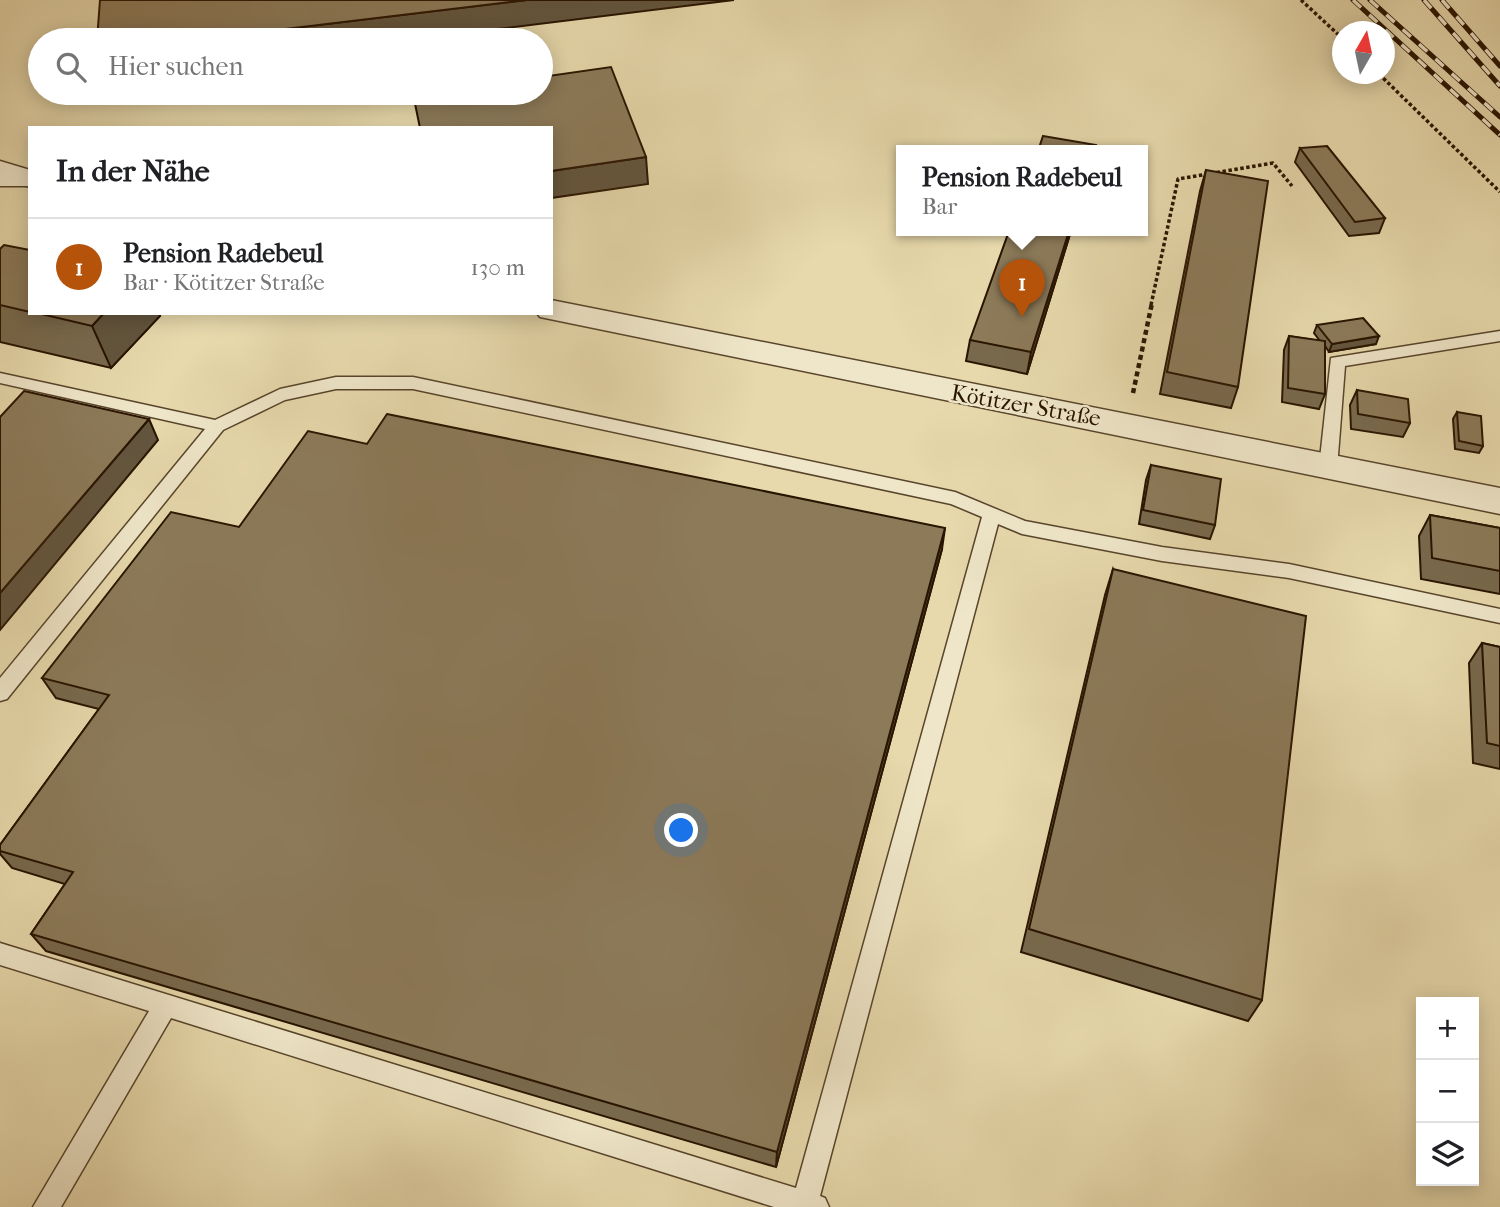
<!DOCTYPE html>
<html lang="de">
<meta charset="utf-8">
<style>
body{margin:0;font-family:"IM FELL French Canon",serif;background:#f6f6f6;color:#202124}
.controls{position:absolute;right:21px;bottom:21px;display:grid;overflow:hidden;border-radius:0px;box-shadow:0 4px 18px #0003}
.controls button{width:63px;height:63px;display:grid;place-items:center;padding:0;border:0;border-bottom:2px solid #e0e0e0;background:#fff;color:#202124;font:35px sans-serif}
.compass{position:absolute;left:1332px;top:21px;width:63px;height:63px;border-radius:50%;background:#fff;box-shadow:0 4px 18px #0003;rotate:9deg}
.you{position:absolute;left:682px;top:831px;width:24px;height:24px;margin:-18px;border:5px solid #fff;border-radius:50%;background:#1a73e8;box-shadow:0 0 0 10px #1a73e833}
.badge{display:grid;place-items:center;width:46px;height:46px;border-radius:50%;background:#b45309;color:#fff;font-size:23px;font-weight:700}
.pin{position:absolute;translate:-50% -58px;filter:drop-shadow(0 2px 4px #0008)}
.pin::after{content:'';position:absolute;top:37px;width:24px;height:21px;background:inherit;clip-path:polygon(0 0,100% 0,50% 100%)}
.popup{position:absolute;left:896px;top:145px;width:252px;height:91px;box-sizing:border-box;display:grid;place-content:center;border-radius:0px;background:#fff;filter:drop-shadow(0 2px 5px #0005);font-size:23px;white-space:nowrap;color:#757577}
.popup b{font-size:26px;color:#202124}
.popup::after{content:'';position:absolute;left:50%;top:100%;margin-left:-14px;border:14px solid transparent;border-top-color:#fff}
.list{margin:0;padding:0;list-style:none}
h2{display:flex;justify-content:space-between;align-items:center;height:91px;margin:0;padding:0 28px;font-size:30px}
h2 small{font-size:23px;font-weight:400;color:#757577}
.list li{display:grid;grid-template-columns:46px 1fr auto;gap:21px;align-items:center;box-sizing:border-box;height:98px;padding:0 28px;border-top:2px solid #e0e0e0}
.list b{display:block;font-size:26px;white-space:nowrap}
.list p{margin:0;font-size:23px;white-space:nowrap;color:#757577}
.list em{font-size:23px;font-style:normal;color:#757577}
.icon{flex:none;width:38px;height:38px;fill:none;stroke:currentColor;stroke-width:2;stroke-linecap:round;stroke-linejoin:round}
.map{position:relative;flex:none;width:1500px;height:1207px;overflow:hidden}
.search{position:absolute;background:#fff;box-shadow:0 4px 18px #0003;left:28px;top:28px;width:525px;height:77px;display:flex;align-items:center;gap:18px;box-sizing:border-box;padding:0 24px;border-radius:38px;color:#757577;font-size:26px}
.panel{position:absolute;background:#fff;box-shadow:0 4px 18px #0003;left:28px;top:126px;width:525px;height:189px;border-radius:0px}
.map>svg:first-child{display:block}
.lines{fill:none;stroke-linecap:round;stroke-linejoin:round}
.service-casing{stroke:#58452b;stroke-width:3}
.tertiary-casing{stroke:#58452b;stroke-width:3}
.path-far1{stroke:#291400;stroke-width:3.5;stroke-dasharray:3.5 2.5;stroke-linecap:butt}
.path{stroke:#291400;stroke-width:4.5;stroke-dasharray:5 3.5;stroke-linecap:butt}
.service{fill:#efe6c9;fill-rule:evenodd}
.tertiary{fill:#efe6c9;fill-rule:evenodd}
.rail-casing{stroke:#291400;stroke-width:5}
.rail{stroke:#efe6c9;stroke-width:3.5;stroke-dasharray:11;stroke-linecap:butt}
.wall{fill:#78694d;stroke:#291400;stroke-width:2}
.shaded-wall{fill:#62553e;stroke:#291400;stroke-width:2}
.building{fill:#8c7a59;stroke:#291400;stroke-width:2}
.labels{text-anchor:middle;stroke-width:5;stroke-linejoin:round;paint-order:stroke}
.street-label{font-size:23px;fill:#291400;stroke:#efe6c9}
</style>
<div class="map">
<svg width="1500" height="1207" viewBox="0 0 1500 1207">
<rect width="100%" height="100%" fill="#e7d9ac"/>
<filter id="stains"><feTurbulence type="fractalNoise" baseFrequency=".00286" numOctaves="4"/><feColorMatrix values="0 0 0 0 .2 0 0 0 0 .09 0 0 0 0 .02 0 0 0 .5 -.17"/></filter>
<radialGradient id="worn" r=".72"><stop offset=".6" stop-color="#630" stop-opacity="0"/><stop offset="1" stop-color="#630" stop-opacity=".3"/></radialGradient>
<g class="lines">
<defs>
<g id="service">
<rect x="0" y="178" width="30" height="8"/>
<path d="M1500,331V341L1345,366L1337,468L1334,472H1322L1319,468L1331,358Z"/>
<path d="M0,373L215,420L280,389L336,377H413L955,492L1025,521L1162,547L1289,564L1500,609V623L1289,578L1162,561L1022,534L998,524L820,1196L825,1198L829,1207H774L171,1018L61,1207H33L149,1011L0,965V943L796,1188L982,517L951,504L413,389H336L285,400L223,430L7,699L0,701V678L205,429L0,383Z"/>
</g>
<g id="tertiary">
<path d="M0,161L30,170V187L0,178Z"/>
<path d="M551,300L1500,488V514L540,317L537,313H551Z"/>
</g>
</defs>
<use href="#service" class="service-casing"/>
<use href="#tertiary" class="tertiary-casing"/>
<g class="path-far1">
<path d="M1301,0L1342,38"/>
<path d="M1379,74L1500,192"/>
<path d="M1151,305L1178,179L1273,163L1292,186"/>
</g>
<path class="path" d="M1133,393L1152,303"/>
<use href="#service" class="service"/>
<use href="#tertiary" class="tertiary"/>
<defs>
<g id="rail">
<path d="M1353,0L1500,135"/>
<path d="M1370,0L1500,117"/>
<path d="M1424,0L1500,86"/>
<path d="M1442,0L1500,66"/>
</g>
</defs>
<use href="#rail" class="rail-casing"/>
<use href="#rail" class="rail"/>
</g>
<g class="wall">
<path d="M1300,148L1385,218L1379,233L1349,236L1295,162Z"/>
<path d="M1206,170L1238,387L1231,408L1160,394L1200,191Z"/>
<path d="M1071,231L1027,374L966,361L970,340Z"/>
<path d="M0,249L30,250V313H158L160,316L111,368L0,342Z"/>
<path d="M1317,325L1376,344L1329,352L1325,346V394L1319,409L1282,402L1284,350L1289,336L1320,341L1314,333Z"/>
<path d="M1357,390L1410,423L1403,437L1351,429L1350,405Z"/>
<path d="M1457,412L1483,446L1479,453L1455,449L1453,419Z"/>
<path d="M367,444L942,549L776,1167L46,951L31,934L65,884L12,868L0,854V845L99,709L56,698L42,678L239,527Z"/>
<path d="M1151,465L1215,525L1210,539L1139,524L1146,480Z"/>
<path d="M1430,515L1500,528V594L1421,579L1419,536Z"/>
<path d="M1113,569L1262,1000L1248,1021L1021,952L1105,595Z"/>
<path d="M1482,643L1500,647V769L1473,763L1469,663Z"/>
</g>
<g class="shaded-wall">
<path d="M527,0H734L408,40H193Z"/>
<path d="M646,157L648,184L551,198V171Z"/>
<path d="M1069,231H1071L1027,374L1031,352Z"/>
<path d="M104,313H158L160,316L111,368L92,326Z"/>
<path d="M1379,336L1376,344L1329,352L1332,344Z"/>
<path d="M149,419L158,440L0,630V593Z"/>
<path d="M945,528L942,549L776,1167L777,1152Z"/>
</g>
<g class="building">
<path d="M100,0H527L193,40H97Z"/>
<path d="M611,67L646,157L551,171V128H420L413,94L423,93H541V77Z"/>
<path d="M1043,136L1096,145L1094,151H1038Z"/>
<path d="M1327,146L1385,218L1355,222L1300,148Z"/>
<path d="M1206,170L1268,181L1238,387L1167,372Z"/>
<path d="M1009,231H1069L1031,352L970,340Z"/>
<path d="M4,245L30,250V312L0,305V249Z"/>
<path d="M37,313H104L92,326Z"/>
<path d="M1363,318L1379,336L1332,344L1317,325Z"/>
<path d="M1289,336L1325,341V394L1288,388Z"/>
<path d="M1357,390L1408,399L1410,423L1358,414Z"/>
<path d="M24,391L149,419L0,593V417Z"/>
<path d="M1457,412L1481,416L1483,446L1459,441Z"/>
<path d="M387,414L945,528L777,1152L31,934L73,872L0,851V845L109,695L42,678L171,512L239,527L308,431L367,444Z"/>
<path d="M1151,465L1221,479L1215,525L1143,510Z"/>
<path d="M1430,515L1500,528V571L1432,558Z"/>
<path d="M1113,569L1306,616L1262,1000L1029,929Z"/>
<path d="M1482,643L1500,647V746L1487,743Z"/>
</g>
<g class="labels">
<g class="street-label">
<text transform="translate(1026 405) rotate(10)" y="8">Kötitzer Straße</text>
</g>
</g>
<rect width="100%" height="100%" filter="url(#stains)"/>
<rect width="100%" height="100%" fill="url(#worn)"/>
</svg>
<div class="controls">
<button>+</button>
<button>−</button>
<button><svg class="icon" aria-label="layers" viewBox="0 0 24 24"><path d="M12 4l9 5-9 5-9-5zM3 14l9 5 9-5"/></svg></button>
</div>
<svg class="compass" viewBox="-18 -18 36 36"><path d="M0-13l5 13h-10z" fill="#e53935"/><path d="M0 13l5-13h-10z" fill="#757577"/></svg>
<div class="you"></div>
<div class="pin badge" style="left:1022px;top:317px">1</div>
<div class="popup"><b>Pension Radebeul</b>Bar</div>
<div class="search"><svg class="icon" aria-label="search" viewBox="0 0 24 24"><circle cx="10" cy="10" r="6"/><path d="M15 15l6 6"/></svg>Hier suchen</div>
<section class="panel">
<h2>In der Nähe<small></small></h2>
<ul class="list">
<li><span class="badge">1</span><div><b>Pension Radebeul</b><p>Bar · Kötitzer Straße</p></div><em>130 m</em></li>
</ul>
</section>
</div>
